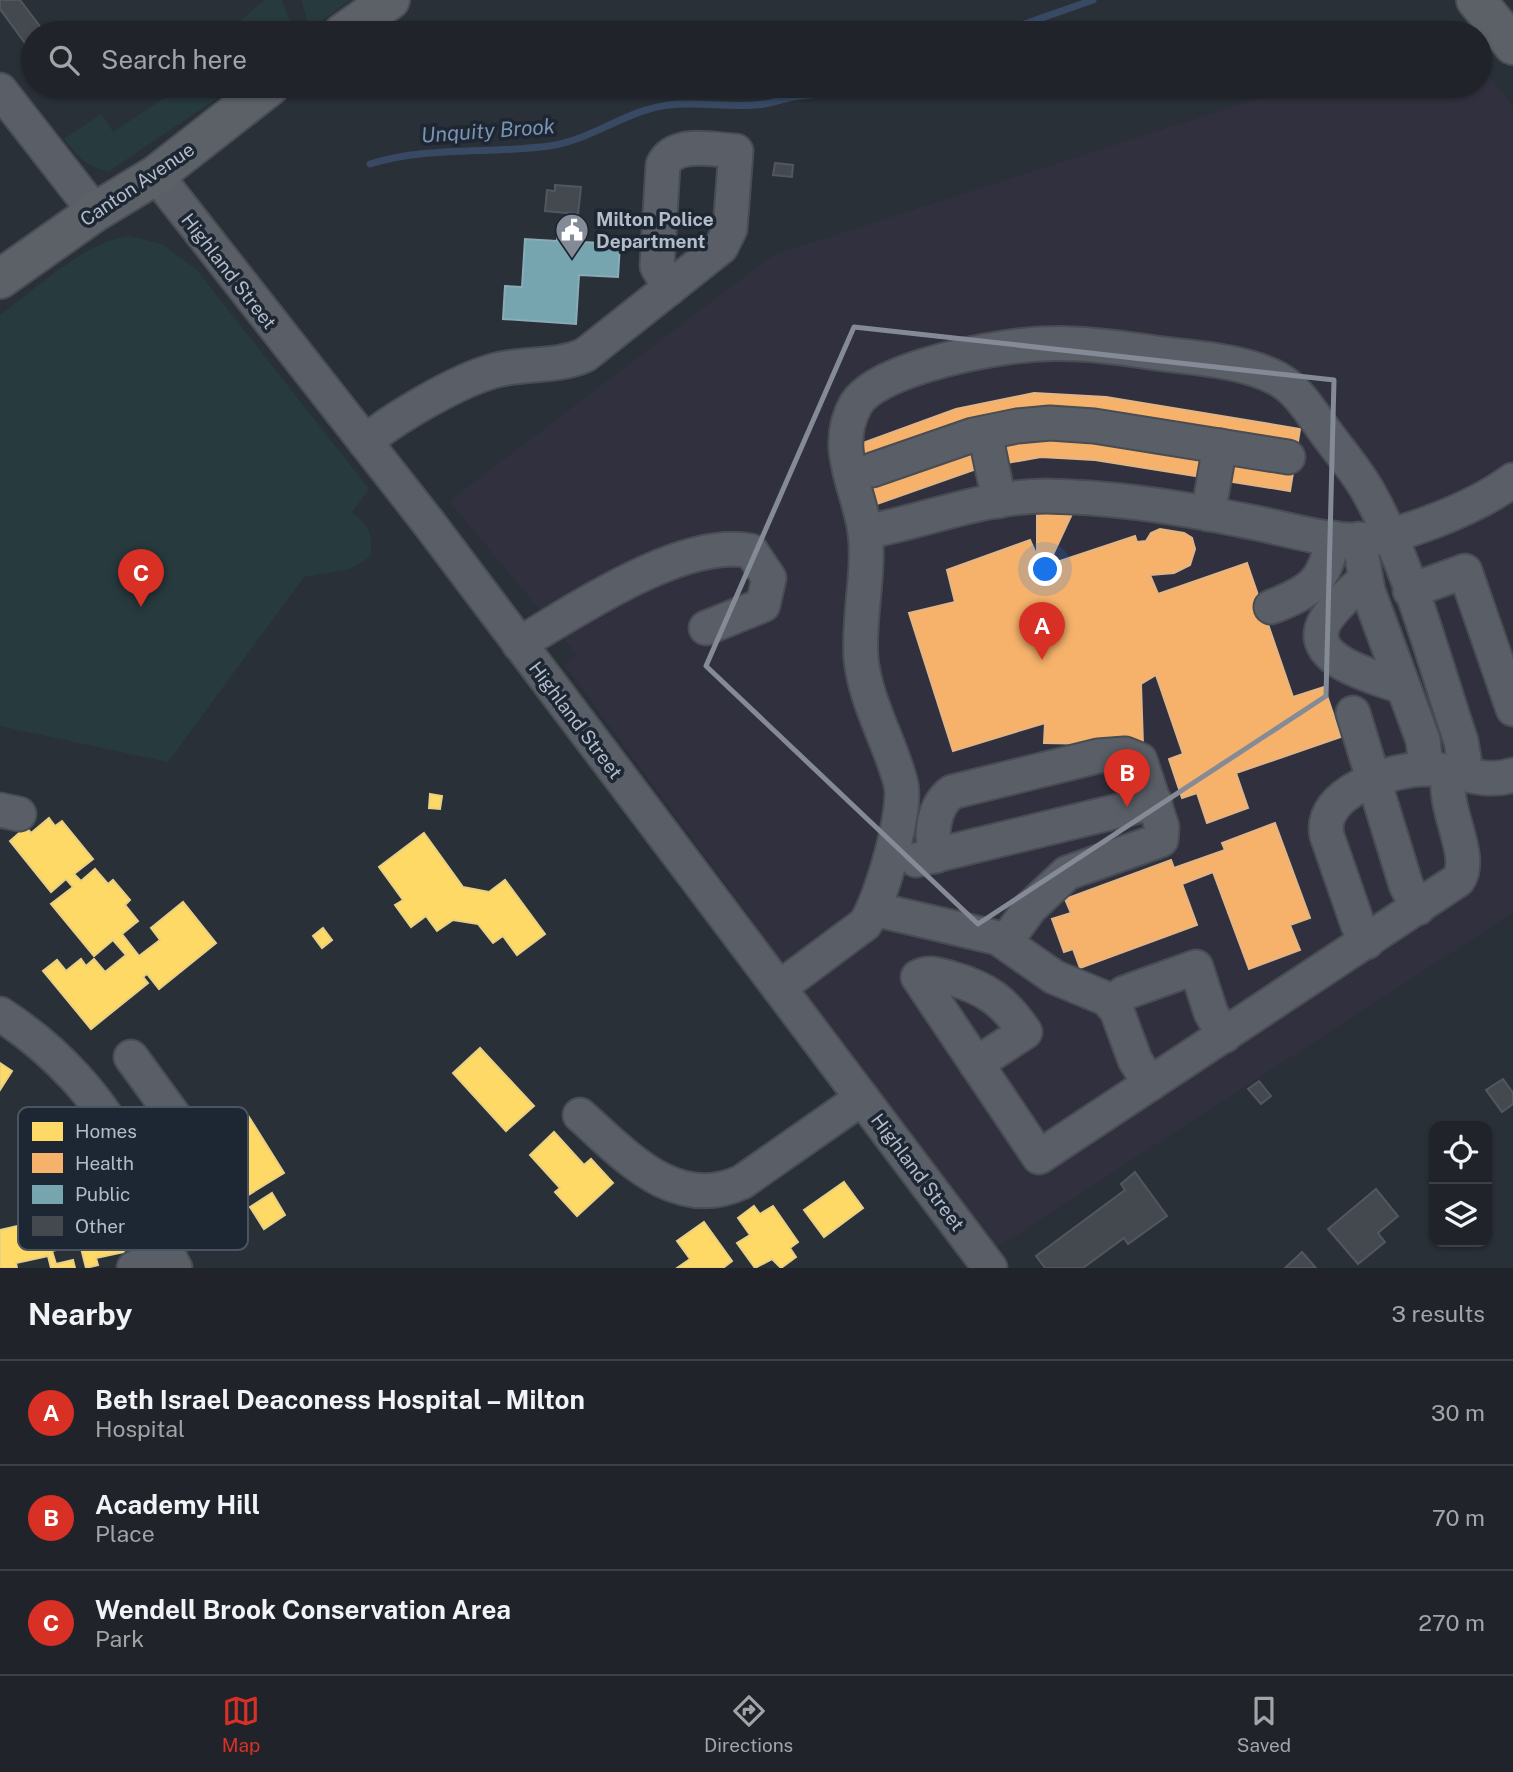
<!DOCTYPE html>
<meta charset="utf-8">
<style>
body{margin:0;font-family:"Public Sans",sans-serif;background:#282c32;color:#f1f3f6}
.controls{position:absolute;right:21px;bottom:21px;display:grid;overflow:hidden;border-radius:14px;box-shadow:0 2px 5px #0004}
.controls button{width:63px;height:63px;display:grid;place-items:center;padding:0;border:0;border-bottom:2px solid #3d4147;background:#20242a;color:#f1f3f6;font:35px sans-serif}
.you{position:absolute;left:1046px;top:570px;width:24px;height:24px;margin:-18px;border:5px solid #fff;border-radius:50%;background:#1a73e8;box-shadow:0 0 0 10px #1a73e833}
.badge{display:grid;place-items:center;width:46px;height:46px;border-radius:50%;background:#d93025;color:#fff;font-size:23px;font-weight:700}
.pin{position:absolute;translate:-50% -58px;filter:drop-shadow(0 2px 4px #0008)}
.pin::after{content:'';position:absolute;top:37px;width:24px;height:21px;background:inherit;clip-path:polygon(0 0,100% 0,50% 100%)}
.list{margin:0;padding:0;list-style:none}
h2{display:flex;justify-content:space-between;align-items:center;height:91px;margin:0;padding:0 28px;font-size:30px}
h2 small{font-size:23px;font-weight:400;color:#a2a4a8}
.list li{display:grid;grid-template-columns:46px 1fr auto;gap:21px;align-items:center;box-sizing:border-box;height:105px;padding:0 28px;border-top:2px solid #3d4147}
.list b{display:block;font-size:26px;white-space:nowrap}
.list p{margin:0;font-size:23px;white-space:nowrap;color:#a2a4a8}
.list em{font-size:23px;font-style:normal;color:#a2a4a8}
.icon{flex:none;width:38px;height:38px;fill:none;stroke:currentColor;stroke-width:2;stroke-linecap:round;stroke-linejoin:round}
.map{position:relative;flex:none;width:1513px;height:1268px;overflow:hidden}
.search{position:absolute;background:#20242a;box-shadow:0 2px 5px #0004;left:21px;right:21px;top:21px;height:77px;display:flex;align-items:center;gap:18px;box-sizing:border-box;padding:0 24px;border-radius:38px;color:#a2a4a8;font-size:26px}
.sheet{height:406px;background:#20242a}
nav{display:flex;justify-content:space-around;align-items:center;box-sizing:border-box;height:98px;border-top:2px solid #3d4147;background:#20242a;font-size:19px;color:#a2a4a8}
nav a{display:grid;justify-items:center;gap:4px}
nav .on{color:#d93025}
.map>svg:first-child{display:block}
.medical{fill:#31303e}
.green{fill:#273a3e}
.homes{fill:#ffd966;stroke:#e8d084;stroke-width:2}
.health{fill:#f6b26b;stroke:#e2b587;stroke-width:2}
.public{fill:#76a5af;stroke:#89acb7;stroke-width:2}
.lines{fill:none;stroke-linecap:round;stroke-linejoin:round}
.stream{stroke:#384963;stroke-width:7}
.building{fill:#444950;stroke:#52575f;stroke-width:2}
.minor-casing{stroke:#484c53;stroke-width:37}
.major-casing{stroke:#484c55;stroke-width:42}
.minor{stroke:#5a5e66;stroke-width:33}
.major{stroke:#5c6168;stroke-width:38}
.marked{fill:none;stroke:#848b96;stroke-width:5;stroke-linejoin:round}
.labels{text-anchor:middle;stroke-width:7;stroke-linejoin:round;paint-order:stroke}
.street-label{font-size:19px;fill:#b4bcc9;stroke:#1d2633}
.poi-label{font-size:19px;font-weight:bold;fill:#b4bcc9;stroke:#1d2633;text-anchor:start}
.water-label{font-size:21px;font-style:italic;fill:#7c92b1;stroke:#1d2633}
.key{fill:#1d2633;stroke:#4a5360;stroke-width:2}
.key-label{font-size:19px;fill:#b4bcc9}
</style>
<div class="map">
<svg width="1513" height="1268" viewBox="0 0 1513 1268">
<rect width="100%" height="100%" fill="#2a3038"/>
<path class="medical" d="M1480,65L1513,106V913L990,1252L895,1116L564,664L577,655L449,501L773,255L1297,86H1480Z"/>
<g class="green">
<path d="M264,0H282L294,33H238V23Z"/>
<path d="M301,0H351L310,29Z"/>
<path d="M182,86H236L109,171C87,168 78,156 64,139L101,114L113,132Z"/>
<path d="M129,236L162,244L196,269L369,489L352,512C370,525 372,535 371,556L350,569L304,577L168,762L0,726V315C36,289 86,241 129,236Z"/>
</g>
<g class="homes">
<path d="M430,794L442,796L440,809L429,808Z"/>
<path d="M49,818L55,826L62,821L93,859L74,874L81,881L95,869L108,884L113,880L130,900L125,905L138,921L122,934L139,956L160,940L151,928L183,902L216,943L159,989L147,974L143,977L148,983L91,1029L43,971L57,960L66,971L81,959L86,966L94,959L105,972L126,955L113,940L94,956L51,904L73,887L66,879L51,892L10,841L26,827L31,833Z"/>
<path d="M424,833L463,887L489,892L505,880L545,934L517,955L503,936L493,943L478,924L453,920L437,931L426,916L411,927L395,905L403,900L379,867Z"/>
<path d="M323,928L332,940L322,948L313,936Z"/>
<path d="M480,1048L534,1106L506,1131L453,1073Z"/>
<path d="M0,1063L12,1071L0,1090Z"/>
<path d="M249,1117L284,1173L201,1224L167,1169L202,1148L205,1154L217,1147L212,1140Z"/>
<path d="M554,1132L584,1165L591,1159L613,1183L577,1216L555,1192L560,1188L530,1155Z"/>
<path d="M844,1182L863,1208L824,1237L804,1210Z"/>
<path d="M272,1193L285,1215L264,1229L250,1207Z"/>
<path d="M112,1198L124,1252L96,1258L98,1265L86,1268L80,1244L52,1251L56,1264L73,1260L75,1268H51L48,1256L16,1263L17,1268H0V1230L35,1222L39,1239L53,1236L47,1214Z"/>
<path d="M754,1206L760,1214L773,1206L798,1242L790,1248L796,1257L781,1268L772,1259L755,1268L737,1243L750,1235L738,1218Z"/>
<path d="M704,1222L732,1261L723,1268H677L690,1259L677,1241Z"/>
</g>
<g class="health">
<path d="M1034,393L1106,397L1300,429L1290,491L1095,460L1041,457L979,468L877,504L857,445L956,409Z"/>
<path d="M1037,505L1072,514L1050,561L1054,563L1135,536L1137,542L1146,541L1151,533L1160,529L1184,533L1192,538L1195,549L1190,565L1174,573L1150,575L1158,594L1247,563L1293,697L1324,687L1341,737L1236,773L1248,808L1207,823L1197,793L1182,798L1169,759L1183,754L1156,675L1141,684L1143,745L1044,743L1045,723L953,751L909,613L955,602L947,570L1030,540L1037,556Z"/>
<path d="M1275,823L1310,918L1290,925L1300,950L1249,969L1213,872L1182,884L1197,925L1080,968L1073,949L1064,952L1052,919L1071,913L1065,899L1171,860L1174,868L1225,850L1222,843Z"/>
</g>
<path class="public" d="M558,225L584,226L583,242L620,244L618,277L579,275L576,324L503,319L505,286L522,287L525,239L557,241Z"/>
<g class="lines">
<g class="stream">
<path d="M999,33L1093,0"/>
<path d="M370,164C427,146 490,154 549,146C592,140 626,110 669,105C701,101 733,109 765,104C777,102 788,97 801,96C820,93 834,96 851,86"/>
</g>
</g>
<g class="building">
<path d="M0,0H20L45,33H33V54L0,9Z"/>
<path d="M775,163L793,165L792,177L773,175Z"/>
<path d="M555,185L581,187L578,214L545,211L547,190L555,191Z"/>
<path d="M1503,1079L1513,1093V1104L1502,1112L1486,1090Z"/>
<path d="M1259,1081L1271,1096L1261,1104L1248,1089Z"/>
<path d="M1135,1172L1167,1216L1128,1244L1124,1238L1083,1268H1045L1036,1256L1125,1190L1121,1184Z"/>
<path d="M1376,1189L1398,1216L1378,1233L1385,1242L1358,1264L1328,1229Z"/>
<path d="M1302,1252L1316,1268H1285Z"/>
</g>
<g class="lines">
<defs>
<g id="minor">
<path d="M0,90L95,212"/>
<path d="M156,175L428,522L990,1268"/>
<path d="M985,433L999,501"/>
<path d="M365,442C394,418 457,381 493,371C523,362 556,368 585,355L721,247L730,229L736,151C713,150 675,140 663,165L657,266L670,288"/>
<path d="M872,470L973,435L1017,426L1050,423L1094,426L1288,457"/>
<path d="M1208,514L1220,446"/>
<path d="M865,532C926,521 983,496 1046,496C1110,497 1178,507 1241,520C1277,526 1314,539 1351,540C1396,541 1477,507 1513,480"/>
<path d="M1359,539L1368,591L1423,740L1426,768"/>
<path d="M1365,579C1352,592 1332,607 1324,623C1305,662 1380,678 1403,687"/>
<path d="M1410,591L1465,571L1513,709"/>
<path d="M1271,607C1312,591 1324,583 1333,538"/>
<path d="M519,644C577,610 683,537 751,551L769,578L763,605L706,628"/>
<path d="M1353,713L1406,885L1418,908"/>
<path d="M0,810L19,814"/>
<path d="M936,856C930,835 933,806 952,792L1098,756L1125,754L1140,760L1162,827L1161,840L1067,873L1030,908L1006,941"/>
<path d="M916,860L1155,802"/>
<path d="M874,909L998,938L1054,977L1107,999L1117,1011L1135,1060L1150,1084"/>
<path d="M1367,942L1358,925L1327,836C1317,792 1394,768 1428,769C1457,769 1483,785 1513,775"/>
<path d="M779,988L865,924C881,901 907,810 901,784C890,741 865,702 861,658C858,616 870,573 865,532C859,488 831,448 856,404C875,372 968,353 1003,348C1056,339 1103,345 1156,353C1194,358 1243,360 1278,379C1298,390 1311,412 1324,430C1339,451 1357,471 1369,493C1411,569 1433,659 1461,741L1464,759L1461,774"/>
<path d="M1111,1003L1124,993L1196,967L1211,1013L1224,1036"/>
<path d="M0,1014C53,1048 105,1101 130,1160C146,1196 156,1233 175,1268"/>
<path d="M976,1064L1025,1032C1004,1001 986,988 950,978C938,975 929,971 918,977L1039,1157L1458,880C1475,855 1441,810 1449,771"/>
<path d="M580,1115C626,1156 676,1213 742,1182L862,1098"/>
<path d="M130,1160L158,1145L179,1123L131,1057"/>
<path d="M134,1268L167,1252"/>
</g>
<g id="major">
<path d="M1476,0L1513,45"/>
<path d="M343,33L390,0"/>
<path d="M0,279L95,212L156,175L270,86"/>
</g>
</defs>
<use href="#minor" class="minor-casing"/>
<use href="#major" class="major-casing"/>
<use href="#minor" class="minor"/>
<use href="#major" class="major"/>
</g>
<path class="marked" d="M854,327L1334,380L1326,696L978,924L706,666Z"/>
<defs>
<symbol id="civic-pin" viewBox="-11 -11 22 30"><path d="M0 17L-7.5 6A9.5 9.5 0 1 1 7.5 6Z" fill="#848b96" stroke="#1d2633"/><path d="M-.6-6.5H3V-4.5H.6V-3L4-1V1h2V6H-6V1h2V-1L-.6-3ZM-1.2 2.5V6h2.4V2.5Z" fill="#fff"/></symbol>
</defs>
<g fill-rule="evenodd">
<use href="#civic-pin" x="553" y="211" width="38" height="52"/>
</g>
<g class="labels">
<g class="street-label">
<text transform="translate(137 184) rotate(-34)" y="7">Canton Avenue</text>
<text transform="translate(229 271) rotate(52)" y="7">Highland Street</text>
<text transform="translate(576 720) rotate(53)" y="7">Highland Street</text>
<text transform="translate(918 1172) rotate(53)" y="7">Highland Street</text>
</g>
<g class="poi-label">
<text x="596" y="226">Milton Police<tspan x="596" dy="22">Department</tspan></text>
</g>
<g class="water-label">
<text transform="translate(488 131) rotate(-4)" y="7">Unquity Brook</text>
</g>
</g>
<rect x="18" y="1107" width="230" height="143" rx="10" class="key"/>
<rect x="32" y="1122" width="31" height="19" fill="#ffd966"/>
<rect x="32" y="1153" width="31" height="20" fill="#f6b26b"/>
<rect x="32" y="1185" width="31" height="19" fill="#76a5af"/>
<rect x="32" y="1216" width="31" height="20" fill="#444950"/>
<g class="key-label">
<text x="75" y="1138">Homes</text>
<text x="75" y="1170">Health</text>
<text x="75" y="1201">Public</text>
<text x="75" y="1233">Other</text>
</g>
</svg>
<div class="controls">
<button><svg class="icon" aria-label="locate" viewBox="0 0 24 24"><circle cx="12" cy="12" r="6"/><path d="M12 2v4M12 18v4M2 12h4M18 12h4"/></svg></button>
<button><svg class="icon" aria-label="layers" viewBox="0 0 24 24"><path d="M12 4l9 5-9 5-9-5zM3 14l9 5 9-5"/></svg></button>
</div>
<div class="you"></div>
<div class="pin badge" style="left:1042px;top:660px">A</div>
<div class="pin badge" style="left:1127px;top:807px">B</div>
<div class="pin badge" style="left:141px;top:607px">C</div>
<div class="search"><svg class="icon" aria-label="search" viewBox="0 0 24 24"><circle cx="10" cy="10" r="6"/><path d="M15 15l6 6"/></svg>Search here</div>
</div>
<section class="sheet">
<h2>Nearby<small>3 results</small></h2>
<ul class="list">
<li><span class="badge">A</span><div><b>Beth Israel Deaconess Hospital – Milton</b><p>Hospital</p></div><em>30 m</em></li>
<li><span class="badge">B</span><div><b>Academy Hill</b><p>Place</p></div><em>70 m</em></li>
<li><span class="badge">C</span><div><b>Wendell Brook Conservation Area</b><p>Park</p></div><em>270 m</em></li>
</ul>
</section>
<nav>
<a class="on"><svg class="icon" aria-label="map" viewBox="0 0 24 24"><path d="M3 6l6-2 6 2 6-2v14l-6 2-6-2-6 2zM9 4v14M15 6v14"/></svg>Map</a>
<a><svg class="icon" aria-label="directions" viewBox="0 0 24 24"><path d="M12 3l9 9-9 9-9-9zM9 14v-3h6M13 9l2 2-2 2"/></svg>Directions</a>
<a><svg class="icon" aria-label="saved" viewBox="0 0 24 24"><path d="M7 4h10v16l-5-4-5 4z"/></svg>Saved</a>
</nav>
